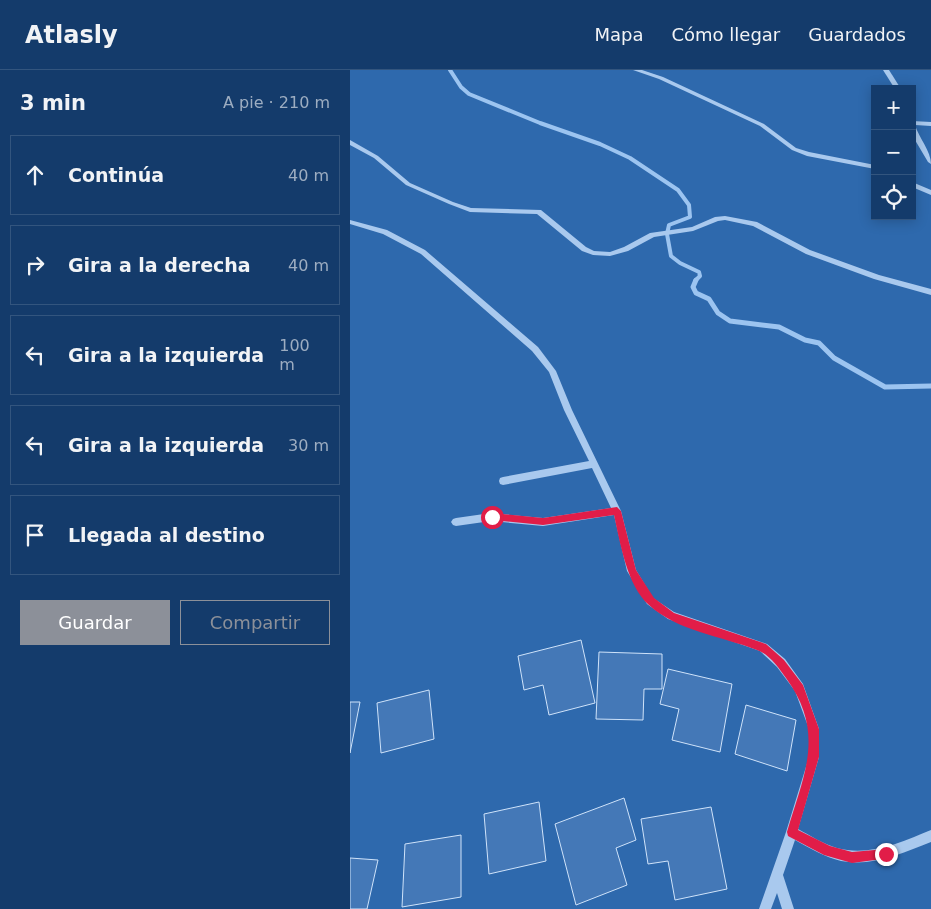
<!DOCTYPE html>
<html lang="es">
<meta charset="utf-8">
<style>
body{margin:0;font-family:"DejaVu Sans",sans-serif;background:#1d4271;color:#f1f3f6}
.controls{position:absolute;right:15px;top:15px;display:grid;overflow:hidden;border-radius:0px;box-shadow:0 2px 12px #0003}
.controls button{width:45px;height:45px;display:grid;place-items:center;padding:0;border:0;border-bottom:1px solid #33557e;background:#143b6b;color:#f1f3f6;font:25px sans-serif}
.stop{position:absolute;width:15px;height:15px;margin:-11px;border:4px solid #e11d48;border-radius:50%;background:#fff}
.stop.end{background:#e11d48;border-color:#fff;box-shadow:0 1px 5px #0008}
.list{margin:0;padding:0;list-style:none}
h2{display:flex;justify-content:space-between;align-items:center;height:65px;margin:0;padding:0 20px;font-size:21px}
h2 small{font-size:16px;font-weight:400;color:#9dadc1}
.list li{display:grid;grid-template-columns:32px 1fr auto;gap:15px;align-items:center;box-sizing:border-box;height:80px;margin:0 10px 10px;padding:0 10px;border:1px solid #33557e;border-radius:0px}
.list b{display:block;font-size:19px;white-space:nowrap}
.list em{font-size:16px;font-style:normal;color:#9dadc1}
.actions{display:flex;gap:10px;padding:15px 20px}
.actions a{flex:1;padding:11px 0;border:1px solid #8c9099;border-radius:0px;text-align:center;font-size:18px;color:#8c9099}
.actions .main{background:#8c9099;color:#fff}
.icon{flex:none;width:28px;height:28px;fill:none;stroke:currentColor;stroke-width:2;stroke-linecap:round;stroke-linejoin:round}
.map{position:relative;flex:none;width:581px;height:839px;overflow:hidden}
header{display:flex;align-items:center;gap:30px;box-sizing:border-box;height:70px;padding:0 25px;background:#143b6b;border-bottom:1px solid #33557e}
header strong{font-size:24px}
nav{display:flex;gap:28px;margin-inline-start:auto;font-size:18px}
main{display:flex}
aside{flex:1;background:#143b6b}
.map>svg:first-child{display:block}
.green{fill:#2e69ad;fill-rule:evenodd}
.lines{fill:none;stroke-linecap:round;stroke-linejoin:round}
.stream-far1{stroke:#9cc4f0;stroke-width:4}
.stream{stroke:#9cc4f0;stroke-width:5}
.building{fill:#4478b7;stroke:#cfe3fa}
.minor{fill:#a9c9ee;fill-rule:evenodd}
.route{fill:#e11d48}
</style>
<header>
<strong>Atlasly</strong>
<nav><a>Mapa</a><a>Cómo llegar</a><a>Guardados</a></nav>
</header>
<main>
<aside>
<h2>3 min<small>A pie · 210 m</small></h2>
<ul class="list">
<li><svg class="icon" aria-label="ahead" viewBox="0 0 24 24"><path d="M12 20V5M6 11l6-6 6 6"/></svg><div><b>Continúa</b></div><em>40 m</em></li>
<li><svg class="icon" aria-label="right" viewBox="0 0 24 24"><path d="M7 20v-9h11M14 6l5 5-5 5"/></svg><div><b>Gira a la derecha</b></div><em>40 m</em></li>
<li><svg class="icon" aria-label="left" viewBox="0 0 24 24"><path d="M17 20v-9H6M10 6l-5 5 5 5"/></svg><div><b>Gira a la izquierda</b></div><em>100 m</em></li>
<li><svg class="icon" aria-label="left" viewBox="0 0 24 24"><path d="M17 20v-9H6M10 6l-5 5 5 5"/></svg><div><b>Gira a la izquierda</b></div><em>30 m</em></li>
<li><svg class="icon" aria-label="arrive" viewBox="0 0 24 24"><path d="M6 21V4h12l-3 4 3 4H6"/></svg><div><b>Llegada al destino</b></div></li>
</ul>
<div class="actions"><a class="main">Guardar</a><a>Compartir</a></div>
</aside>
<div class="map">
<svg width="581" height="839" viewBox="0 0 581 839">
<rect width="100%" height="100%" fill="#1b4f8f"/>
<path class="green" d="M0,0H581V839H0ZM525,19H562V146H525Z"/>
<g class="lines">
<path class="stream-far1" d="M100,0L111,17L119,24L190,53L250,74L280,88L328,120L339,135L340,147L319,155L317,164L321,186L330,193L349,202L350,206L345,211"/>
<path class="stream" d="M346,210L343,217L346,223L359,229L368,243L380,251L429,257L455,270L469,273L484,288L535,317L581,316"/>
</g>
<g class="building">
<path d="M231,570L245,633L199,645L193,615L174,620L168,586Z"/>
<path d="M249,582L312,584V619H294L293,650L246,649Z"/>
<path d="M318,599L382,614L370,682L322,670L329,639L310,634Z"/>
<path d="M79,620L84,669L31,683L27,633Z"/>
<path d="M0,632H10L0,683Z"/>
<path d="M396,635L446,650L437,701L385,684Z"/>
<path d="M274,728L286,770L266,778L277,815L226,835L205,754Z"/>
<path d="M189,732L196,791L139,804L134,744Z"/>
<path d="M361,737L377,819L325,830L318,791L298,794L291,749Z"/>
<path d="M111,765V827L52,837L55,774Z"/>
<path d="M0,788L28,790L17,839H0Z"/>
</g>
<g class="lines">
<g class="minor">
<path d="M283,0H292L313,7L414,54L446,78L459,82L525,95V99L457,86L442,80L410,56L309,9Z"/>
<path d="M533,0H539L551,19H545Z"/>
<path d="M562,51L581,52V56L565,55C569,68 581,81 581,94L578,92L562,65Z"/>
<path d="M0,70L28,86L60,113L103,132L121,138L191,140L236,177L244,181L260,182L274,177L300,163L342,157L365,147L375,146L407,152L460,180L529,205L581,219V225L524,209L456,184L403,156L375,150L368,151L343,161L304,167L278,181L260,186L243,185L232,181L187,144L120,142L99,134L56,115L24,88L0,75Z"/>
<path d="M562,112L581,120V125L562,117Z"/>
<path d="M0,150L37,160L75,180L188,277L206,301L222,340L271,441L286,500L303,528L324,542L417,574L435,589L453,614L469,659V687L448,759C461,766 473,774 487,778C519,787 552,772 581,760V772C553,783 522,797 491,791C475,787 459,778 445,770L433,805L444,839H432L427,823L421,839H409L436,762L459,687V659L445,621L427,597L410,581L318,549L297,534L277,501L264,445L193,456L141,451L106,456L103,455L101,452L103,449L106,448L141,443L193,448L261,438L242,398L153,415L150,414L149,411L150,408L153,407L239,391L214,340L199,302L182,281L71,184L33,164L0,154Z"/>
</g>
</g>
<path class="route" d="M267,437L271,441L286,500L304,528L324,543L416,574L434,590L453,615L469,659V687L448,760L480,776L502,782L536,779L540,780L541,784L540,788L502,793L474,785L438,766L437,762C454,704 476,663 436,608C429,598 419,584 407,580C371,566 327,561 299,535C277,516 270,472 264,445L193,455L142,450L137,447L142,443L193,448Z"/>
</svg>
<div class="controls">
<button>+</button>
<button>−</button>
<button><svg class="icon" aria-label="locate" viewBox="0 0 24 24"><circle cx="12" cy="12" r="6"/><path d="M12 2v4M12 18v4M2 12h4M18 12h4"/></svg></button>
</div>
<div class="stop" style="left:142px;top:447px"></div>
<div class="stop end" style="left:536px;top:784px"></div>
</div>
</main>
